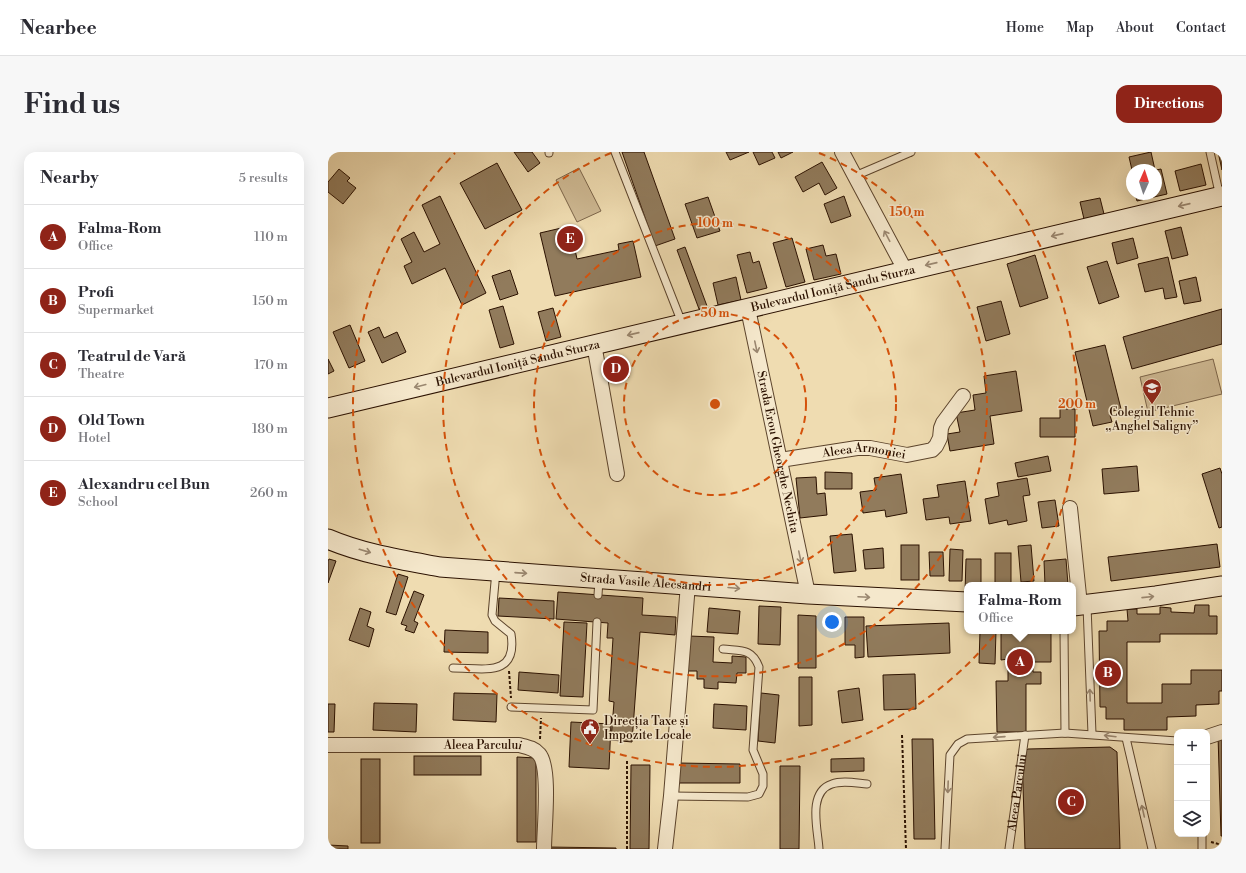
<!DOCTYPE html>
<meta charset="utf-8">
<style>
body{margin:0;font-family:"Libre Bodoni",serif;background:#f7f7f7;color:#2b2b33}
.controls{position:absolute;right:12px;bottom:12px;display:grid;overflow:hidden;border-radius:8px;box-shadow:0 4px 16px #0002}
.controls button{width:36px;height:36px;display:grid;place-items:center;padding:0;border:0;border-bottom:1px solid #e1e1e2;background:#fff;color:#2b2b33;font:20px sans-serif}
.compass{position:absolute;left:798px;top:12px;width:36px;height:36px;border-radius:50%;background:#fff;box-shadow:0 4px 16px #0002;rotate:3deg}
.you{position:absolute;left:504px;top:470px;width:14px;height:14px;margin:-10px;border:3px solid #fff;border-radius:50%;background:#1a73e8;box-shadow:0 0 0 6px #1a73e833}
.badge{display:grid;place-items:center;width:26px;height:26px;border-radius:50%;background:#8f2418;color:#fff;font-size:13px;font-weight:700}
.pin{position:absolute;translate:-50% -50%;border:2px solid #fff;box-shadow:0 1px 4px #0006}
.popup{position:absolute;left:636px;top:430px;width:112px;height:52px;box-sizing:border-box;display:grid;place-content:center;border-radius:8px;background:#fff;filter:drop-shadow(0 1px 3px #0005);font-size:13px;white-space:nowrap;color:#7c7c81}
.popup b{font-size:15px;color:#2b2b33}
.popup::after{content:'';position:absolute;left:50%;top:100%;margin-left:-8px;border:8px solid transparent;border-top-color:#fff}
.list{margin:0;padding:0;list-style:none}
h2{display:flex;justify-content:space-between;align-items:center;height:52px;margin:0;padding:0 16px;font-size:17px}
h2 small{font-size:13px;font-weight:400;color:#7c7c81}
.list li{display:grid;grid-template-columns:26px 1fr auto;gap:12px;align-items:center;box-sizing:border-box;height:64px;padding:0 16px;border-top:1px solid #e1e1e2}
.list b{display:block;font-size:15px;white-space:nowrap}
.list p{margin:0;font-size:13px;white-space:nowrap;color:#7c7c81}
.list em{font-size:13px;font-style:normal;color:#7c7c81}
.icon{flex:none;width:22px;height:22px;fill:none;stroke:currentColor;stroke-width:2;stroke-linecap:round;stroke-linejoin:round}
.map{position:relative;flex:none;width:894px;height:697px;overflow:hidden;border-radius:12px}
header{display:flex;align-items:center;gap:24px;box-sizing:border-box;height:56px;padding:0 20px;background:#fff;border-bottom:1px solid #e1e1e2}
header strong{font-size:19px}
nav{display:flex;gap:22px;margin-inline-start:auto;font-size:14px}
.intro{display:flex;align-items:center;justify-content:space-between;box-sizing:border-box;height:96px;padding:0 24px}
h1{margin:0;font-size:28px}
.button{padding:10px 18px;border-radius:12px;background:#8f2418;color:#fff;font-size:14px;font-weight:700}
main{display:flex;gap:24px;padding:0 24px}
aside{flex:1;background:#fff;border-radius:12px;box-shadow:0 4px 16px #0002}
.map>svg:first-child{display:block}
.green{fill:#ceb993;stroke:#7c654a}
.building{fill:#917b5c;stroke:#2b1100}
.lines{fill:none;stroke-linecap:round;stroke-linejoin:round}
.lane-casing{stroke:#5c442c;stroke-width:9}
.street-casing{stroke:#5c442c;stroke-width:16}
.secondary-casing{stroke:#2b1100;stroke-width:21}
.path{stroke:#2b1100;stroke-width:2;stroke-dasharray:3 2;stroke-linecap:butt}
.lane{stroke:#f5e8cc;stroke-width:7}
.street{stroke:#f5e8cc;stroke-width:14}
.secondary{stroke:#f5e8cc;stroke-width:19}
.oneway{stroke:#9a8770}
.ring{fill:none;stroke:#d5520b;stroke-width:2;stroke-dasharray:7 5}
.labels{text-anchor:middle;stroke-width:3;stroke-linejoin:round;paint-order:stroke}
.street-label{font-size:12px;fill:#2b1100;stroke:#f5e8cc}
.poi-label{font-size:12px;fill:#2b1100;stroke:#f5e8cc}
.centre{fill:#d5520b;stroke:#f5e8cc;stroke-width:2}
.ring-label{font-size:12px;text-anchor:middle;font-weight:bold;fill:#d5520b;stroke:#f5e8cc;stroke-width:3;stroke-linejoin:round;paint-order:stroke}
</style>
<header>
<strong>Nearbee</strong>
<nav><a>Home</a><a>Map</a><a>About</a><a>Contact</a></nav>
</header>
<div class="intro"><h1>Find us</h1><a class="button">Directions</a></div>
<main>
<aside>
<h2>Nearby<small>5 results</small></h2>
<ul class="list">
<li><span class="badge">A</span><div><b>Falma-Rom</b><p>Office</p></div><em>110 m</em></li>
<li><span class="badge">B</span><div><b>Profi</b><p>Supermarket</p></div><em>150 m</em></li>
<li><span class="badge">C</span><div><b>Teatrul de Vară</b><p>Theatre</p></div><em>170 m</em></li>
<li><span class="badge">D</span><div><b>Old Town</b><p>Hotel</p></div><em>180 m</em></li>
<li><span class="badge">E</span><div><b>Alexandru cel Bun</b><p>School</p></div><em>260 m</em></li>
</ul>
</aside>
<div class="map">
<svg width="894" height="697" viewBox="0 0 894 697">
<rect width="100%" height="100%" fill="#efdcb1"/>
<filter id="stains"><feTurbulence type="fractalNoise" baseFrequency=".005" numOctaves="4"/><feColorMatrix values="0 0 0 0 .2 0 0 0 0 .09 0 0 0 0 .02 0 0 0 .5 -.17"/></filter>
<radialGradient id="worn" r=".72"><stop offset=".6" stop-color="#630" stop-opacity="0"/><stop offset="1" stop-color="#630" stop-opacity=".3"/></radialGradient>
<g class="green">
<path d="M251,16L273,59L249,70L228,28Z"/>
<path d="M885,207L894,242L820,260L812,225Z"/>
</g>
<g class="building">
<path d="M186,0H204L212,11L200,20Z"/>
<path d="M294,0H316L347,87L327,94Z"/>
<path d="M398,0H421L402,8Z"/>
<path d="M425,0H444L447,6L431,13Z"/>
<path d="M450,0H465L453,6Z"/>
<path d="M823,0L827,18H804L801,5Z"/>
<path d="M890,0H894V18Z"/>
<path d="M494,10L509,36L497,43L491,31L475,40L467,25Z"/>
<path d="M169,11L194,58L157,77L132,31Z"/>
<path d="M873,12L878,33L852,39L847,19Z"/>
<path d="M11,17L22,26L19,29L28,36L15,52L0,40V30Z"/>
<path d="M833,17L839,42L809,49L807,42H828V18Z"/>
<path d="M112,44L158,141L134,153L117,116L84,132L76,114L84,110L73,87L86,80L96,100L112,92L94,53Z"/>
<path d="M516,44L523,64L503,71L496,52Z"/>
<path d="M380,45L392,79L369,86L357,52Z"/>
<path d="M772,46L776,62L756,67L752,50Z"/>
<path d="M242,74L249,107L291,98L290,92L305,89L313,125L227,144L212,81Z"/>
<path d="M853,75L860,103L844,107L837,79Z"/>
<path d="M464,86L477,130L458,135L445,91Z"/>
<path d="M805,86L810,106L789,112L784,91Z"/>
<path d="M495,93L498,104L508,102L513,122L486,128L478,97Z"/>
<path d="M357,95L379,154L371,157L349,98Z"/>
<path d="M422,100L425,111L431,109L439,136L419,141L409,103Z"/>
<path d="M707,103L720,146L692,155L679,112Z"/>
<path d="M840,105L849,145L837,147L835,136L817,140L810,112Z"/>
<path d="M779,109L791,145L771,152L759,115Z"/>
<path d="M182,118L190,142L172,148L164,124Z"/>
<path d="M408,125L413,148L390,153L385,131Z"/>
<path d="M868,125L873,149L856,152L851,129Z"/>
<path d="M673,149L682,182L658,189L649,155Z"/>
<path d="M175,154L186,192L172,196L161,158Z"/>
<path d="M225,156L233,185L218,189L210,160Z"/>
<path d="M894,157V192L804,217L795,185Z"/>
<path d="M22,173L37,209L21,216L5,180Z"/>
<path d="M51,175L56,186L69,180L78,200L54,211L40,180Z"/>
<path d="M777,193L793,257L781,260L784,270L765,274L747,200Z"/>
<path d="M0,207L6,219L0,222Z"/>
<path d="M688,219L694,259L662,264L666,292L622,299L619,282L632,280L628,261L647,258L645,243L658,241L656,224Z"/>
<path d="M732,257H747V285H712V266H732Z"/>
<path d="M720,304L723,319L690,325L687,311Z"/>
<path d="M809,314L811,339L776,342L774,317Z"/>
<path d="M892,316L894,322V375L891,376L874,322Z"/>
<path d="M497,320L524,321V337H497Z"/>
<path d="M573,322L579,361L558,365L557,358L535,361L532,340L548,338L546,326Z"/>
<path d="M488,325L489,342L497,341L499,363L472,366L468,326Z"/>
<path d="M699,326L702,343L695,344L699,369L680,373L679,368L661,372L657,347L671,344L669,331Z"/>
<path d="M637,329L643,369L622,372L621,365L598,368L595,347L611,345L609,333Z"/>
<path d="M727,348L731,374L714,376L710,350Z"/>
<path d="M524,382L528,419L506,421L502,384Z"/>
<path d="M889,392L892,415L783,429L780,405Z"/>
<rect x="573" y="393" width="18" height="35"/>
<path d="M703,393L706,429L693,430L690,394Z"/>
<path d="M555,396L556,416L537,417L535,398Z"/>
<path d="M622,397L635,398L634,429H621Z"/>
<path d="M601,400H615L616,424H602Z"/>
<rect x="667" y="401" width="16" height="32"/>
<path d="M1,407L8,409L0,431V409Z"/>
<path d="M638,407H653V433H639V440H637Z"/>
<path d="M738,407L740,433H717L716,409Z"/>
<path d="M70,422L80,425L68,463L58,460Z"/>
<path d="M86,439L96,443L86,469L90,471L86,481L77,478L79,474L73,472Z"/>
<path d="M230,440L315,446L314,463L348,465L347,483L312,480L304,590L283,588L286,550L281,549L285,486H279L280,471L228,467Z"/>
<path d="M171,446L226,449V467L170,464Z"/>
<path d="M867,453H881V464H889V482H832V490H799V551H834V532H863V518H894V539H891V552L868,553V564L839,565V578H796V567H778V555H772L771,479H779V469H800L799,457H809V462H832V455L843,456V460L866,461Z"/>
<path d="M431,454L453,455L452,493L430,492Z"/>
<path d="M32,456L43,460L39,474L46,477L41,495L21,488Z"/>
<path d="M381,456L412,459L410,482L379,480Z"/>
<path d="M470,463L488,464V516H470Z"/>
<path d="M517,465H536V505L527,506V493H517Z"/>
<path d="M236,470L259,471L255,545L232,544Z"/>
<path d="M621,471L622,501L540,505L538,474Z"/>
<path d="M117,478L160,480V501L116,500Z"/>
<path d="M652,479H668L667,512L651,511Z"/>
<path d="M673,479H723V510H705V520H713V532H698V580H669L668,529H680V507L673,508Z"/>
<path d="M361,484L386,485L385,510L404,511V504L418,505V521H409L408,531L390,530V537L376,536V527H369V519H359Z"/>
<path d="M191,520L231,523L230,541L190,538Z"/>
<path d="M587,522L588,557L556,558L555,523Z"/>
<path d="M471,525H484V573L471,574Z"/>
<path d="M531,536L535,568L514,571L510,539Z"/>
<path d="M126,541L169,542L168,570L125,568Z"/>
<path d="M433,541L451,543L447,591L430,589Z"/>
<path d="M46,551L89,552L88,580L45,578Z"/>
<path d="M0,552H7L6,580H0Z"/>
<path d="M386,552L419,554L418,578L385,576Z"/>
<path d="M243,570L283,572L281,617L241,615Z"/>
<path d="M890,583H894V684H893Z"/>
<path d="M584,587H605L607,687H586Z"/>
<path d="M782,595L789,600L792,697H697L694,602L700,597Z"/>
<rect x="86" y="604" width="67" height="19"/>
<path d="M189,605L208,606V690H189Z"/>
<path d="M536,606V619L503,620V607Z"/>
<rect x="33" y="607" width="19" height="84"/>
<path d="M350,611L412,612V631H350Z"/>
<path d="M303,613H322L321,697H302Z"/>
<path d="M452,614H472L471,697H452Z"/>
<path d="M0,693L20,694V697H0Z"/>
<path d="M221,695L288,696V697H221Z"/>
</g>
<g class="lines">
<defs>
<g id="lane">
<path d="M221,0V1"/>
<path d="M287,0L354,171"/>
<path d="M882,0L892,45"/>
<path d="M527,24L583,0"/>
<path d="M270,443L271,428"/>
<path d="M759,454L764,582"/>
<path d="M736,479L737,581"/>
<path d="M125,516C155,516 190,526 183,482L167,469L164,463L168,419"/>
<path d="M183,555L265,558L269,470"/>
<path d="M798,586L824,697"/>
<path d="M343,644L420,645L431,642L435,634V622L425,598L431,515C424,496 413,499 395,497"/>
<path d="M874,682V697"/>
<path d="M491,697C490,678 479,640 504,632C514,628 528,631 539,632"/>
<path d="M617,697L622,603L630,592L639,587L737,581L849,589"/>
<path id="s1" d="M681,697L697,583"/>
</g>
<g id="street">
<path d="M514,0L577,118"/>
<path id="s2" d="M420,157L480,442"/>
<path d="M266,192L289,322"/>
<path id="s3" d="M452,308L529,296H542L579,303L604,298L608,294L612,286L613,276L615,271L635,244"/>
<path d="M742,356L752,453"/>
<path d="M879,585L894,580"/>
<path id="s4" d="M0,593H191C199,595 206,596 211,602C223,615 216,677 216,697"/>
<path d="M337,697L343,644L360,432"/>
</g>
<g id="secondary">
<path id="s5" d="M0,256L894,44"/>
<path id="s6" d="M0,387C35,402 74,408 112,415L480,442L639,450"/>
<path d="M745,454L828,444L894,434"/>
</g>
</defs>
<use href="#lane" class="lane-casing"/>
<use href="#street" class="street-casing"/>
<use href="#secondary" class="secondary-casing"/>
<g class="path">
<path d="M181,519L183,546"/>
<path d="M574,583L578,697"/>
<path d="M212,587L213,566"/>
<path d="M883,690L894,693"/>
<path d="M299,697V609"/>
</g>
<use href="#lane" class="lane"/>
<use href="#street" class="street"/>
<use href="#secondary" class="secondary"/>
</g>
<defs><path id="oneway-shaft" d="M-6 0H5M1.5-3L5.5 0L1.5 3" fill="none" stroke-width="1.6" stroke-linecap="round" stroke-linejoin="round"/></defs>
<g class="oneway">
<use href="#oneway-shaft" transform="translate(856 53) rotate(167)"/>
<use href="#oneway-shaft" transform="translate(729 83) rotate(167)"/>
<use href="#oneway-shaft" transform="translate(559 84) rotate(-118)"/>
<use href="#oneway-shaft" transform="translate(603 112) rotate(167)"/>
<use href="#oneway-shaft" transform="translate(305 182) rotate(167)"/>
<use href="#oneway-shaft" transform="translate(428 195) rotate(78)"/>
<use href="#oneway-shaft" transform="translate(92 234) rotate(166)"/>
<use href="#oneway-shaft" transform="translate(37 399) rotate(16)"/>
<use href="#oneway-shaft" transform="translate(472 405) rotate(78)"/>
<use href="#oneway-shaft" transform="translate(193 421) rotate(4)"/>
<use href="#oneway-shaft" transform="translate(406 436) rotate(5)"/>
<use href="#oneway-shaft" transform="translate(536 445) rotate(3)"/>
<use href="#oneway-shaft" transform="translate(820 445) rotate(-6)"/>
<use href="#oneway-shaft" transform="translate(762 543) rotate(-92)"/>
<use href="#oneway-shaft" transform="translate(782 584) rotate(-173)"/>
<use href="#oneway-shaft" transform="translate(671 585) rotate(176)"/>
<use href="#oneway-shaft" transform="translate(620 635) rotate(92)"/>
<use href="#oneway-shaft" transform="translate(815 659) rotate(-103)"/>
</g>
<g class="ring">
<circle cx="387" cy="252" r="91"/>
<circle cx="387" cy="252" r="181"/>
<path d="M491 1A272 272 0 1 1 283 1"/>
<path d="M647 1A362 362 0 1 1 127 1"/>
</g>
<defs>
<symbol id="school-pin" viewBox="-11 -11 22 30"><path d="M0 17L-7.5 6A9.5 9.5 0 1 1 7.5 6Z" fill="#8f2418" stroke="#f5e8cc"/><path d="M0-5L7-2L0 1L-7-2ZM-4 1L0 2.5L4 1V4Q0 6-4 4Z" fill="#fff"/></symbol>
<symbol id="civic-pin" viewBox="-11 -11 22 30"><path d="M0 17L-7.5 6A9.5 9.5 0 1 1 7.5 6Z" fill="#8f2418" stroke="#f5e8cc"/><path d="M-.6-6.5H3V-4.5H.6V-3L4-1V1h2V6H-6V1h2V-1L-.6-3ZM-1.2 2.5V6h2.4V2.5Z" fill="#fff"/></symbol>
</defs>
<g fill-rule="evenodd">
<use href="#school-pin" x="813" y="225" width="22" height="30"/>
<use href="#civic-pin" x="251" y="565" width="22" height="30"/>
</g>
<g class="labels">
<g class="street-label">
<text dy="4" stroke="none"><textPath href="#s5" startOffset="519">Bulevardul Ioniță Sandu Sturza</textPath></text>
<text dy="4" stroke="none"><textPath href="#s5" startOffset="195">Bulevardul Ioniță Sandu Sturza</textPath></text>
<text dy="4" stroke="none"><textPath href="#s2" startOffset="146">Strada Erou Gheorghe Nechita</textPath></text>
<text dy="4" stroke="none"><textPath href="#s3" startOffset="85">Aleea Armoniei</textPath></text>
<text dy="4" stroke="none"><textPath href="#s6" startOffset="322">Strada Vasile Alecsandri</textPath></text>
<text dy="4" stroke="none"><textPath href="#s4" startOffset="155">Aleea Parcului</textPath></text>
<text dy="4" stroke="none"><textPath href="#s1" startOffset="57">Aleea Parcului</textPath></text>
</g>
<g class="poi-label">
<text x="824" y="264">Colegiul Tehnic<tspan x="824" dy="14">„Anghel Saligny”</tspan></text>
<text x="276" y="573" text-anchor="start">Direcția Taxe și<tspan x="276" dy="14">Impozite Locale</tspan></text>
</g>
</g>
<circle cx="387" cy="252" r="6" class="centre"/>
<g class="ring-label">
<text x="579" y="64">150 m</text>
<text x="387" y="75">100 m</text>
<text x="387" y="165">50 m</text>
<text x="749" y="256">200 m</text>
</g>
<rect width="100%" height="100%" filter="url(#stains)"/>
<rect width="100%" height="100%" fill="url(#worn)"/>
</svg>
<div class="controls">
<button>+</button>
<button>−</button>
<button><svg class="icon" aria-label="layers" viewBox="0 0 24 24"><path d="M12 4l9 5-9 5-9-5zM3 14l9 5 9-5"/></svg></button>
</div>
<svg class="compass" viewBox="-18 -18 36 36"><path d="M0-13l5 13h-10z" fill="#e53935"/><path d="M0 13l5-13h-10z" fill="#7c7c81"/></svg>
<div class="you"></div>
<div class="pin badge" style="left:692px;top:510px">A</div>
<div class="popup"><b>Falma-Rom</b>Office</div>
<div class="pin badge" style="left:780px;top:521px">B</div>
<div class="pin badge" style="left:743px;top:650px">C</div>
<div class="pin badge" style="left:288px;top:217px">D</div>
<div class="pin badge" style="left:242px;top:87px">E</div>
</div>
</main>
